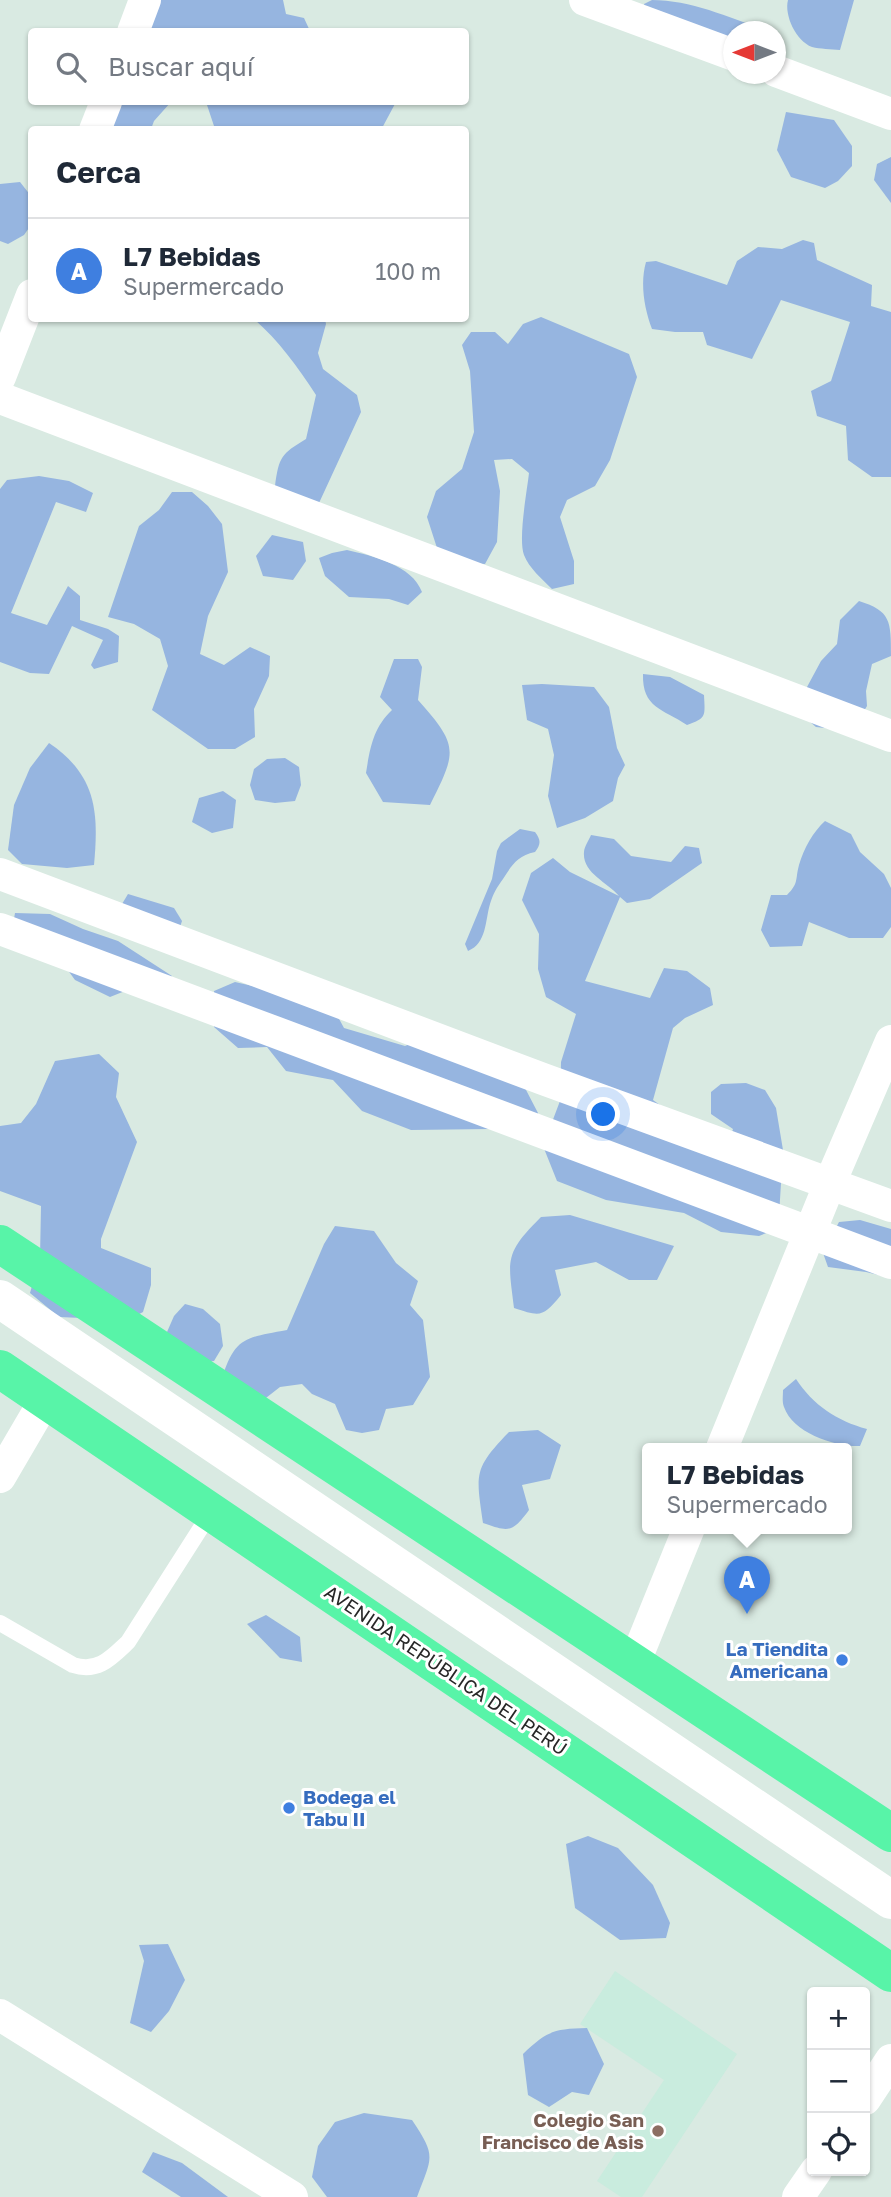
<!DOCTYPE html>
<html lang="es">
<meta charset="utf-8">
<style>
body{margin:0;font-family:"Golos Text",sans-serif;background:#f6f6f7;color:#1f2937}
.controls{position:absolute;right:21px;bottom:21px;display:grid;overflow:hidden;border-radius:7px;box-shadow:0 2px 5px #0004}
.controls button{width:63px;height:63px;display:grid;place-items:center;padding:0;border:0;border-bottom:2px solid #e0e1e3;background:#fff;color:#1f2937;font:35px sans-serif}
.compass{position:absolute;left:723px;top:21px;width:63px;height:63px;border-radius:50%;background:#fff;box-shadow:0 2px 5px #0004;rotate:270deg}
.you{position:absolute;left:604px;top:1115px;width:24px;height:24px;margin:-18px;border:5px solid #fff;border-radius:50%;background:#1a73e8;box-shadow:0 0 0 10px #1a73e833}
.badge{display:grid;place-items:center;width:46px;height:46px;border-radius:50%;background:#f63b6b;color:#fff;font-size:23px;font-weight:700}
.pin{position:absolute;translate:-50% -58px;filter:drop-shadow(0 2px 4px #0008)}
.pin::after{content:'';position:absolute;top:37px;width:24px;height:21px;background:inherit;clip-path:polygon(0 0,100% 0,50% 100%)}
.popup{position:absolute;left:642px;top:1443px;width:210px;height:91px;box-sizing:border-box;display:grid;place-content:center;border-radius:7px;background:#fff;filter:drop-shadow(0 2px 5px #0005);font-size:23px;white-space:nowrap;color:#747a83}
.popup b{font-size:26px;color:#1f2937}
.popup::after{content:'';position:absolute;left:50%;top:100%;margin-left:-14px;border:14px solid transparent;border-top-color:#fff}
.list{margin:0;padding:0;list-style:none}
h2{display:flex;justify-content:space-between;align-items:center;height:91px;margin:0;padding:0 28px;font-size:30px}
h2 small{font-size:23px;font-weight:400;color:#747a83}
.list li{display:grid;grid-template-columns:46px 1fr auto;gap:21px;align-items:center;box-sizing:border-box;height:105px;padding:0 28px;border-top:2px solid #e0e1e3}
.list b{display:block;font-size:26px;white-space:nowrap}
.list p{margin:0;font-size:23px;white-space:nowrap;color:#747a83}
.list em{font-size:23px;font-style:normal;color:#747a83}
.icon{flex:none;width:38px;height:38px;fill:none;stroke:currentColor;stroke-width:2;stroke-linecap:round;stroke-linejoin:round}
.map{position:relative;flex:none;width:891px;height:2197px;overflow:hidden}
.search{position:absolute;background:#fff;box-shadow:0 2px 5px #0004;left:28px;top:28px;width:441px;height:77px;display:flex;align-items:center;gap:18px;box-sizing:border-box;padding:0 24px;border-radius:7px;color:#747a83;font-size:26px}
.panel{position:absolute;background:#fff;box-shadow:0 2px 5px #0004;left:28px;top:126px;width:441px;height:196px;border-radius:7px}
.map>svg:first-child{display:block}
.education{fill:#c9ecde}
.green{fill:#96b5e0}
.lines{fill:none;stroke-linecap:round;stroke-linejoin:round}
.service{stroke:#fff;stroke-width:16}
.minor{stroke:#fff;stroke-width:32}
.tertiary{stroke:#fff;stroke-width:38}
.trunk{stroke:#58f4a8;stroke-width:38}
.shop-dot{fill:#3f7fe0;stroke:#fff;stroke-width:2.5}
.education-dot{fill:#8d6e63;stroke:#fff;stroke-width:2.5}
.labels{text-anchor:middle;stroke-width:6;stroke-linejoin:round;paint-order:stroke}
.shop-label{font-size:19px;font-weight:bold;fill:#366cbe;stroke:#fff;text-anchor:end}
.street-label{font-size:19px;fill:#282828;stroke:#fff}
.education-label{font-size:19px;font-weight:bold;fill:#785e54;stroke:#fff;text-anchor:end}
</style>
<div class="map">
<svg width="891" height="2197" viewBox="0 0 891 2197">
<rect width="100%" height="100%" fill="#d9eae2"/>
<path class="education" d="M615,1971L737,2054L642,2197H621L597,2181L664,2080L580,2024Z"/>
<g class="green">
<path d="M155,0H283L286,14L304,18L310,31L143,32Z"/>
<path d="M652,0C691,0 731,18 767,31L734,32L733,49L647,19L644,4Z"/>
<path d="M788,0H854L840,50C831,49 820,49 812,47C796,41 784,15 788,0Z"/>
<path d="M116,102H171L154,121L151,129L106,130Z"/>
<path d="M204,102H396L381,130L215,129L206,102Z"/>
<path d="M786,112L834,120L852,146V166L838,181L825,188L791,177L777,150Z"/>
<path d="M891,157V203L874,180L877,164Z"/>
<path d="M20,182L31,196V225L24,235L8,244L0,241V184Z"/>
<path d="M803,240L814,243L817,260L872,285L871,306L891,312V477H872L848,460L846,426L817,416L811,391L831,381L850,322L781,300L752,359L707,345L703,332H675L652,329C644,308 640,283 646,262L656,261L727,285L737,261L758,247L782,249Z"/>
<path d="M541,317L629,354L637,377L610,460L595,486L567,500L560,517L574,561V584L552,589C542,579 529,568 524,555C518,539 527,491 529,473L512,459L494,460L500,491L497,542L485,564L460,563L437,548L427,517L436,491L462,469L474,432L470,371L462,345L471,332H495L508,344L523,324Z"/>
<path d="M254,319H325L326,324L318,353L323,369L357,395L361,412L319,503L275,486C279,457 281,454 306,439L316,395C297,366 279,341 254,319Z"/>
<path d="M39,476L69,481L93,493L86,512L56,502L11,613L47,625L68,586L80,596V620L108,629L119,636L118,662L94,669L91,665L103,640L72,626L49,674L30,673L0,662V489L7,480Z"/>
<path d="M172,492H192L208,506L222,524L228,572L208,616L200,654L224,665L250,647L270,656L269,676L254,709L255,737L235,749H208L152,710L168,666L160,639L134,624L108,617L139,526L159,510Z"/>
<path d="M272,535L303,542L306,561L293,580L263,576L256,556Z"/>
<path d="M347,550C373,556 412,565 422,592L408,605L389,599L349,597L325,576L319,558L332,553Z"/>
<path d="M859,601C891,611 891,621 891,656L872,664L866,691L867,706L852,731L816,727L802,715L807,687L821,661L837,644L840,620Z"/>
<path d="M394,659H418L422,667L418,700C459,746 457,751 430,805L383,802L366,773C370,748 373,728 392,710L380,697Z"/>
<path d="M643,674L670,677L704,695C705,716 707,718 687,725C663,709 642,708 643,674Z"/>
<path d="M542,684L594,687L609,707L617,748L625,765L618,778L613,801L585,818L557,828L548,796L554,755L548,729L527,720L522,685Z"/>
<path d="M49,743C96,775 99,811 94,865L67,868L22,864L8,850L14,805L30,768Z"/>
<path d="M285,758L299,767L301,785L295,801L275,803L255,800L250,785L254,769L267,759Z"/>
<path d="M223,791L236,800L233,828L212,833L192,822L199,798Z"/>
<path d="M825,821L851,834L860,852L884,874L891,888V927L883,938H849L809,922L802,946L770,947L761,930L771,895H787C799,883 795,880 799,865C804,848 813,832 825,821Z"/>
<path d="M520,829L535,832C541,840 541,844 535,852C517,856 512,865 503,879C497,887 493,894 490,904C485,921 487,943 468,951L465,944L492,879L497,851L501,843Z"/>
<path d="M591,835L614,839L631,856L671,862L685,846L699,848L702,863L650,899L627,903L620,897L585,981L650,998L664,968L687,971L710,988L713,1005L685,1018L673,1028L653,1100L678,1118L729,1142L733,1129L711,1114V1092L721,1084L746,1083L765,1090L776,1108L783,1150L779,1216L771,1231L759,1236L721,1232L684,1213L606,1200L557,1181L543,1146L560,1101L561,1062L576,1014L546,997L538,969L539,934L522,900L531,873L553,858L570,872L619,896C607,882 582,873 584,852C584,847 589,840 591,835Z"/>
<path d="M128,894L174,908L182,921L178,933L116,914Z"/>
<path d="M15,913L50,914L83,929L118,941L172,976L162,986L145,983L110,997L75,980L49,944L12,930Z"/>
<path d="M235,982L331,1004L344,1028L405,1046L437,1032L525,1088L538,1113L529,1135L490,1129L411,1130L362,1111L333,1080L286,1071L267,1047L238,1048L214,1027V991Z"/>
<path d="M99,1054L119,1073L116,1097L137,1142L101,1239V1248L151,1268V1285L143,1312L128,1320L59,1317L30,1293L40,1258L41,1206L0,1191V1126L21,1123L36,1104L55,1061Z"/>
<path d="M570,1215L674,1246L657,1280H629L596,1262L555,1270L561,1295C543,1317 541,1317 514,1308C508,1259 504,1254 541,1217Z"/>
<path d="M860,1220L891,1229V1278L866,1272L828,1267L823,1253L839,1222Z"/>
<path d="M335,1226L374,1231L396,1263L418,1281L410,1305L423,1320L430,1377L413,1405L386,1409L379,1430L362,1433L346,1430L335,1404L312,1394L302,1384L280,1387L262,1401L221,1381C235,1337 244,1338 287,1330L324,1244Z"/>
<path d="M185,1304L203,1309L220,1324L223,1346L214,1361L190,1363L167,1332L174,1316Z"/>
<path d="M796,1379C813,1405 837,1421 867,1429L860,1446C835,1447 793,1433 784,1407C782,1402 783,1396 783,1390Z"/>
<path d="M538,1430L561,1445L550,1479L522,1485L529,1510C512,1533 509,1532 483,1523C476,1474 473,1469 509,1432Z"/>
<path d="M266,1615L300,1637L302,1662L280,1658L247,1624Z"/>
<path d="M588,1836L618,1848L653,1885L670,1923L666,1938L620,1940L575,1908L566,1844Z"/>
<path d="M168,1944L185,1980L169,2011L151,2032L130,2023L144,1961L139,1945Z"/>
<path d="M587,2028L604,2064L589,2095L572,2092L549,2107L528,2095L523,2054C548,2030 555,2029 587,2028Z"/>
<path d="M364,2113L412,2120C437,2157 432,2157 417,2197H327L312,2177L318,2146L335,2122Z"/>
<path d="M153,2152L182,2163L228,2197H181L142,2172Z"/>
</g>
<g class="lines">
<path class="service" d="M0,1623L73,1665C98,1673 111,1658 128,1642L211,1512"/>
<g class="minor">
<path d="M585,0L734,55"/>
<path d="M133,32L145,0"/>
<path d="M776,71L891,114"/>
<path d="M95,130L106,102"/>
<path d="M0,377L32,295"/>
<path d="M0,398L891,736"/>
<path d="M0,874L543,1079L891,1206"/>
<path d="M0,929L891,1263"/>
<path d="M722,1448L830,1183L891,1041"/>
<path d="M0,1477L45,1400"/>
<path d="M634,1664L689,1528"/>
<path d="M0,2015L292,2197"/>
<path d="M865,2099L891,2060"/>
<path d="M798,2197L816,2171"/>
</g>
<path class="tertiary" d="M0,1299L891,1900"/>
<g class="trunk">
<path d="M0,1244L891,1833"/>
<path d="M0,1369L891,1973"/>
</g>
</g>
<g class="shop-dot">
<circle cx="842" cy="1660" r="7"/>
<circle cx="289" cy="1808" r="7"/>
</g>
<circle class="education-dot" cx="658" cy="2131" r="7"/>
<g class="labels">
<g class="shop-label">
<text x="828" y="1656">La Tiendita<tspan x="828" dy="22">Americana</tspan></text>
<text x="303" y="1804" text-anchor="start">Bodega el<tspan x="303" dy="22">Tabu II</tspan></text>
</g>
<g class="street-label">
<text transform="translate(446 1670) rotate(34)" y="7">AVENIDA REPÚBLICA DEL PERÚ</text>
</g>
<g class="education-label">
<text x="644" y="2127">Colegio San<tspan x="644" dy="22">Francisco de Asis</tspan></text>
</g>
</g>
</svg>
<div class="controls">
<button>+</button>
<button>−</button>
<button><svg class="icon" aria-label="locate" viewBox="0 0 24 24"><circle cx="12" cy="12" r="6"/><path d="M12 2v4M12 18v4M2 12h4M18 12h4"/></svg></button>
</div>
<svg class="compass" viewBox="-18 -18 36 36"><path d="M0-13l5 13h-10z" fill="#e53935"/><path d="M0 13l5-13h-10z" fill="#747a83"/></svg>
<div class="you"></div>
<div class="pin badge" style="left:747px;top:1614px;background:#3f7fe0">A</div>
<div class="popup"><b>L7 Bebidas</b>Supermercado</div>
<div class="search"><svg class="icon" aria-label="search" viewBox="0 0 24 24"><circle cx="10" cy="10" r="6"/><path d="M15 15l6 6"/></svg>Buscar aquí</div>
<section class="panel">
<h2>Cerca<small></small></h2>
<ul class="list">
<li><span class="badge" style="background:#3f7fe0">A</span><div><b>L7 Bebidas</b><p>Supermercado</p></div><em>100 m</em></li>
</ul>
</section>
</div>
